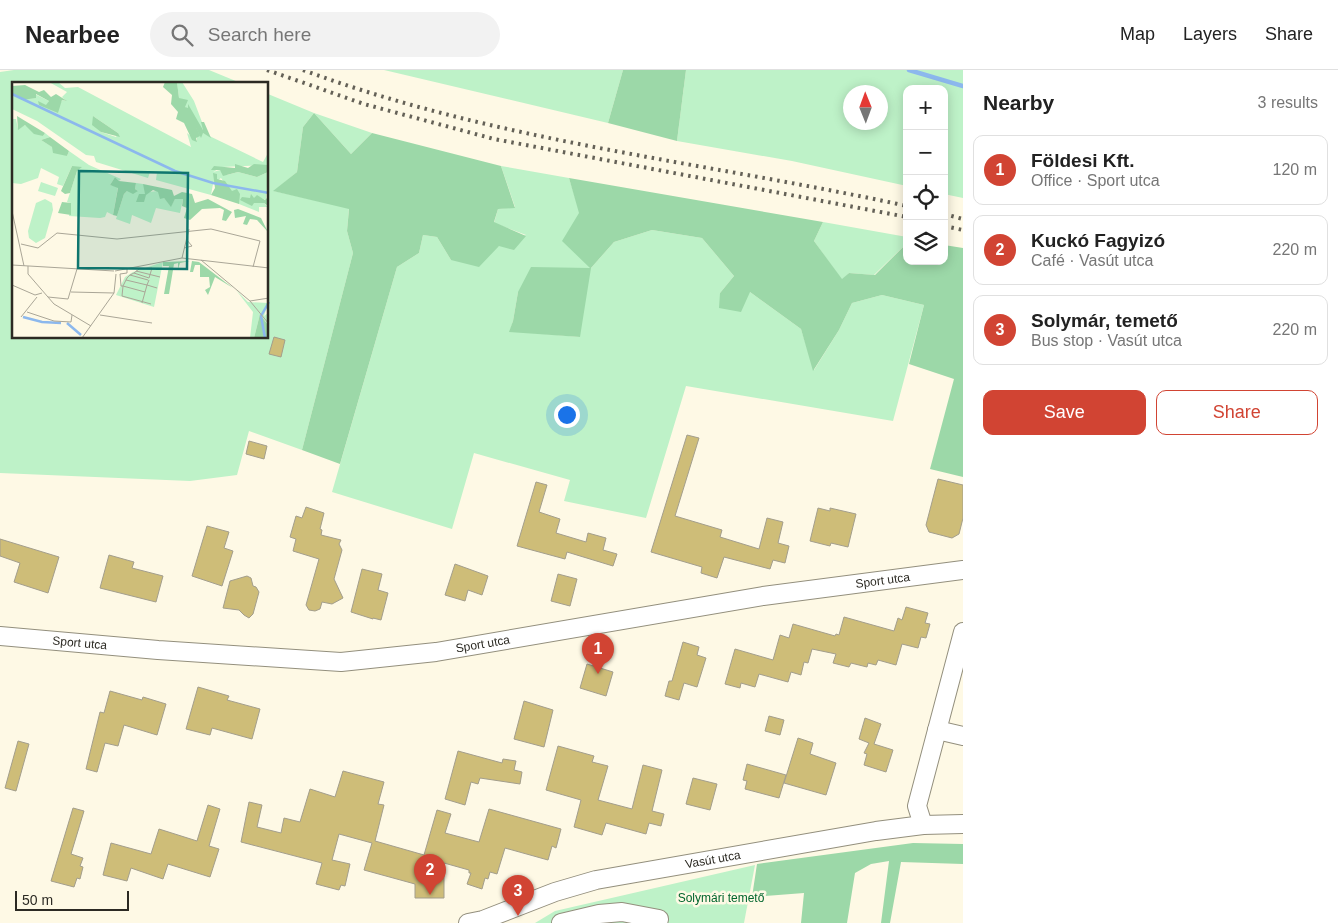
<!DOCTYPE html>
<meta charset="utf-8">
<style>
body{margin:0;font-family:Arial,sans-serif;background:#f2f2f2;color:#222}
.controls{position:absolute;right:15px;top:15px;display:grid;overflow:hidden;border-radius:10px;box-shadow:0 2px 12px #0003}
.controls button{width:45px;height:45px;display:grid;place-items:center;padding:0;border:0;border-bottom:1px solid #e0e0e0;background:#fff;color:#222;font:25px sans-serif}
.compass{position:absolute;left:843px;top:15px;width:45px;height:45px;border-radius:50%;background:#fff;box-shadow:0 2px 12px #0003;rotate:359deg}
.scale{position:absolute;left:15px;bottom:12px;width:114px;box-sizing:border-box;padding-left:5px;border:2px solid #2c2a23;border-top:0;font-size:14px;line-height:18px;white-space:nowrap;color:#2c2a23;-webkit-text-stroke:4px #fef9e5;paint-order:stroke}
.you{position:absolute;left:566px;top:344px;width:18px;height:18px;margin:-12px;border:4px solid #fff;border-radius:50%;background:#1a73e8;box-shadow:0 0 0 8px #1a73e833}
.badge{display:grid;place-items:center;width:32px;height:32px;border-radius:50%;background:#d14433;color:#fff;font-size:16px;font-weight:700}
.pin{position:absolute;translate:-50% -41px;filter:drop-shadow(0 1px 2px #0008)}
.pin::after{content:'';position:absolute;top:26px;width:18px;height:15px;background:inherit;clip-path:polygon(0 0,100% 0,50% 100%)}
.list{margin:0;padding:0;list-style:none}
h2{display:flex;justify-content:space-between;align-items:center;height:65px;margin:0;padding:0 20px;font-size:21px}
h2 small{font-size:16px;font-weight:400;color:#767676}
.list li{display:grid;grid-template-columns:32px 1fr auto;gap:15px;align-items:center;box-sizing:border-box;height:70px;margin:0 10px 10px;padding:0 10px;border:1px solid #e0e0e0;border-radius:10px}
.list b{display:block;font-size:19px;white-space:nowrap}
.list p{margin:0;font-size:16px;white-space:nowrap;color:#767676}
.list em{font-size:16px;font-style:normal;color:#767676}
.actions{display:flex;gap:10px;padding:15px 20px}
.actions a{flex:1;padding:11px 0;border:1px solid #d14433;border-radius:10px;text-align:center;font-size:18px;color:#d14433}
.actions .main{background:#d14433;color:#fff}
.icon{flex:none;width:28px;height:28px;fill:none;stroke:currentColor;stroke-width:2;stroke-linecap:round;stroke-linejoin:round}
.map{position:relative;flex:none;width:963px;height:853px;overflow:hidden}
header{display:flex;align-items:center;gap:30px;box-sizing:border-box;height:70px;padding:0 25px;background:#fff;border-bottom:1px solid #e0e0e0}
header strong{font-size:24px}
nav{display:flex;gap:28px;margin-inline-start:auto;font-size:18px}
.search{width:350px;height:45px;background:#f2f2f2;display:flex;align-items:center;gap:12px;box-sizing:border-box;padding:0 18px;border-radius:28px;color:#767676;font-size:19px}
main{display:flex}
aside{flex:1;background:#fff}
.map>svg:first-child{display:block}
.green{fill:#bef2c8;fill-rule:evenodd}
.forest{fill:#9cd8a8}
.lines{fill:none;stroke-linecap:round;stroke-linejoin:round}
.stream{stroke:#8cb8ed;stroke-width:4.5}
.building{fill:#cebd78;stroke:#a39e8c}
.minor-casing{stroke:#938f7d;stroke-width:20}
.minor{stroke:#fff;stroke-width:18}
.rail{stroke:#646157;stroke-width:4;stroke-dasharray:2.5 5;stroke-linecap:butt}
.labels{text-anchor:middle;stroke-width:5;stroke-linejoin:round;paint-order:stroke}
.street-label{font-size:12px;fill:#2c2a23;stroke:#fef9e5}
.park-label{font-size:12px;fill:#02662e;stroke:#fef9e5}
.inset-river{fill:none;stroke:#8cb8ed;stroke-width:2.5}
.inset-road{fill:none;stroke:#aaa697;stroke-width:1}
.view{fill:#0f766e;fill-opacity:0.15;stroke:#0f766e;stroke-width:2.5}
.inset-edge{fill:none;stroke:#2c2a23;stroke-width:2.5}
</style>
<header>
<strong>Nearbee</strong>
<div class="search"><svg class="icon" aria-label="search" viewBox="0 0 24 24"><circle cx="10" cy="10" r="6"/><path d="M15 15l6 6"/></svg>Search here</div>
<nav><a>Map</a><a>Layers</a><a>Share</a></nav>
</header>
<main>
<div class="map">
<svg width="963" height="853" viewBox="0 0 963 853">
<rect width="100%" height="100%" fill="#fef9e5"/>
<g class="green">
<path d="M14,0H209L243,14H14V268H268V24L314,43L372,63L351,84L314,43L303,57L297,102L274,121L349,138L347,161L353,183L302,380L249,361L237,405L190,411L0,403V2Z"/>
<path d="M384,0H623L608,53Z"/>
<path d="M686,0H963V128L944,124V19H907V116L792,91L677,71ZM851,22H881V52H851Z"/>
<path d="M501,96L569,108L580,143L591,198L614,172L652,160L702,168L734,206L720,223L750,222L801,259L814,300L839,260L852,233L882,225L924,235L893,351L686,316L646,448L564,431L570,410L474,383L452,459L332,422L397,197L419,183L423,165L437,167L451,190L499,176L526,165L494,153L498,139L515,137ZM518,222L580,267L510,261L513,251Z"/>
<path d="M823,152L907,167V173L874,205L849,203L842,210L814,171Z"/>
<path d="M755,795L744,853H535L555,841Z"/>
</g>
<g class="forest">
<path d="M623,0H686L677,71L608,53Z"/>
<path d="M314,43L351,84L372,63L501,96L515,138L498,139L494,152L526,166L514,180L499,176L479,197L451,190L437,167L423,165L419,183L397,197L340,394L302,380L353,183L347,161L349,139L273,121L297,102L303,57Z"/>
<path d="M569,108L823,152L814,171L842,209L849,203L875,205L907,173V191H944V175L963,178V407L930,399L954,309L909,294L924,235L882,225L852,233L839,260L813,301L801,259L750,222L741,242L719,238L720,223L734,206L702,168L652,160L614,172L591,198L580,267L509,262L513,251L518,222L531,197L590,198L562,171L579,143Z"/>
<path d="M913,773L963,774V794L901,792L890,853H881L889,791L871,794L855,803L847,853H801L804,823L752,827L757,794Z"/>
</g>
<g class="lines">
<path class="stream" d="M909,0L963,16"/>
</g>
<g class="building">
<path d="M274,267L285,270L281,287L269,284Z"/>
<path d="M687,365L699,368L675,446L722,460L720,467L759,479L767,448L783,452L778,473L789,476L785,493L773,490L770,499L724,487L717,508L701,503L702,497L651,482Z"/>
<path d="M249,371L267,376L264,389L246,384Z"/>
<path d="M938,409L963,415V448L959,464L952,468L929,462L926,455Z"/>
<path d="M536,412L547,415L539,442L560,449L556,463L586,472L588,463L606,468L603,480L617,484L613,496L567,482L565,489L517,476Z"/>
<path d="M306,437L324,443L320,459L322,460L321,465L341,470L339,474L342,480L334,509L343,528L332,534L322,532L320,539L315,541L309,540L306,535L319,489L293,481L296,469L290,467L296,446L302,448Z"/>
<path d="M818,438L830,441V438L856,444L848,477L831,473L830,476L810,471Z"/>
<path d="M207,456L229,462L224,478L233,481L222,516L192,506Z"/>
<path d="M0,469L59,487L48,523L14,512L20,493L0,486Z"/>
<path d="M109,485L134,492L132,498L163,506L156,532L100,518Z"/>
<path d="M455,494L488,506L482,525L468,520L465,531L445,525Z"/>
<path d="M362,499L382,504L378,520L388,523L381,550L373,548V549L351,542Z"/>
<path d="M558,504L577,509L570,536L551,531Z"/>
<path d="M247,506L251,508L253,516L256,517L259,522L253,544L249,548L244,545L239,540L223,538L230,511Z"/>
<path d="M906,537L928,543L925,553L930,554L926,568L921,567L918,578L902,574L896,595L878,590L876,595L868,593L867,597L851,593L849,597L833,593L836,584L812,579L808,593L804,592L801,605L791,602L788,612L759,604L755,617L741,613L740,618L725,614L735,579L773,590L780,565L789,568L793,554L835,566L836,564L839,565L844,547L894,561L898,548L902,550Z"/>
<path d="M683,572L699,577L697,585L706,588L697,617L684,613L679,630L665,626L669,611H672Z"/>
<path d="M587,594L613,602L606,626L580,618Z"/>
<path d="M198,617L229,626L227,630L260,639L252,669L212,658L210,665L186,659Z"/>
<path d="M110,621L142,630L143,627L166,634L157,665L124,655L118,676L105,673L97,702L86,699L100,642L104,643Z"/>
<path d="M524,631L553,640L544,677L514,669Z"/>
<path d="M769,646L784,650L780,665L765,661Z"/>
<path d="M865,648L881,654L874,674L893,680L886,702L864,695L867,684L864,683L869,673L859,669Z"/>
<path d="M798,668L813,673L810,684L836,693L826,725L784,713Z"/>
<path d="M18,671L29,674L16,721L5,718Z"/>
<path d="M558,676L594,686L592,692L608,696L598,730L632,739L643,695L662,700L652,741L664,744L661,756L649,753L646,764L606,753L602,765L574,757L581,730L546,720Z"/>
<path d="M458,681L502,693L503,689L516,691L514,700L522,702L520,714L480,708L478,714L471,712L465,735L445,729Z"/>
<path d="M747,694L786,705L779,728L745,719L747,711L743,710Z"/>
<path d="M343,701L384,712L378,734L384,735L375,771L424,785L437,740L451,744L445,763L479,772L489,739L561,759L556,778L552,776L548,790L505,778L497,804L490,802L488,809L485,808L482,819L467,814L471,803H469V800L444,793V828H415V814L364,800L372,773L339,764L332,790L350,794L345,816L341,815L339,820L316,814L322,793L241,772L249,732L262,735L257,757L281,763L284,748L300,752L310,719L335,727Z"/>
<path d="M693,708L717,714L710,740L686,734Z"/>
<path d="M208,735L220,739L209,776L219,779L210,807L168,794L163,809L131,798L127,811L103,805L111,773L151,784L159,759L197,771Z"/>
<path d="M73,738L84,741L71,784L83,788L80,796L83,797L80,809L77,808L74,817L51,811Z"/>
</g>
<g class="lines">
<defs>
<g id="minor">
<path id="s1" d="M0,566L158,580L341,592L436,582L763,526L963,500"/>
<path d="M937,660L963,666"/>
<path d="M923,755L917,736L963,562"/>
<path id="s2" d="M468,853L483,850L555,822L596,810L876,761L923,755L963,754"/>
<path d="M561,853L599,844L622,842L659,849L658,853"/>
</g>
</defs>
<use href="#minor" class="minor-casing"/>
<use href="#minor" class="minor"/>
<g class="rail">
<path d="M267,0L364,34L494,69L907,147"/>
<path d="M303,0C497,72 705,92 907,136"/>
<path d="M944,144L963,149"/>
<path d="M944,156L963,160"/>
</g>
</g>
<g class="labels">
<g class="street-label">
<text dy="4" stroke="none"><textPath href="#s1" startOffset="890">Sport utca</textPath></text>
<text dy="4" stroke="none"><textPath href="#s1" startOffset="80">Sport utca</textPath></text>
<text dy="4" stroke="none"><textPath href="#s1" startOffset="485">Sport utca</textPath></text>
<text dy="4" stroke="none"><textPath href="#s2" startOffset="254">Vasút utca</textPath></text>
</g>
<g class="park-label">
<text x="721" y="832">Solymári temető</text>
</g>
</g>
<g transform="translate(12 12)">
<rect width="256" height="256" fill="#fef9e5"/>
<path d="M37,0H46L53,6L66,5L179,65L175,51L185,59L183,43L185,48L251,80L256,71V83L210,85L201,90L208,88L215,93L226,90L245,95L256,90L254,118L247,115L230,119L252,121L256,125H247V130L227,122L209,96L201,102L199,113L144,98L145,90H138L136,96L84,80L82,74L74,73L25,39L0,27V11H3L8,17L24,16L23,12L37,19L35,23L39,27H46L50,18L54,19L50,15L55,10ZM81,34L106,51L104,55L89,50ZM165,0H170L182,19L193,48L187,45L167,16ZM0,37H4L6,47L13,43L31,54L33,51L38,55L29,58L55,74L57,69L77,83L109,97L107,99L103,95L98,103L106,105L101,133L95,130L93,135L88,136L57,134L59,121L55,120L65,89L60,84L51,104L45,102L47,95L29,86L26,96L9,102L0,101ZM29,100L46,106L43,114L26,109ZM124,101L131,102L136,110L146,109L159,124L163,117H171L168,131L144,126L139,141L120,133L118,142L104,137L112,112L115,109H126L123,107ZM33,117L40,121L41,128L33,156L24,161L17,156L16,149L24,121ZM151,180L142,225L104,213L113,195L121,190ZM224,208L236,220L256,221L252,234L256,231V243L248,232L242,256H238L241,230Z" fill="#bef2c8" fill-rule="evenodd"/>
<path d="M153,0H165L167,16L176,18L173,25L176,26V22L191,48L189,40H192L199,56L191,51L189,56L183,43L188,54L184,56L185,60L180,58L172,41L164,37L166,30L159,22L160,13L151,5ZM13,3L27,10L32,8L39,15L44,12L55,19L50,18L46,31L27,23L26,19L34,23L37,19L24,12V16L10,18L0,11V4ZM5,34L33,51L31,54L22,52L13,43L6,48ZM81,34L106,51L108,55L89,50L80,43ZM38,55L57,69L55,74L41,71L40,65L29,58ZM223,82L236,86L242,82L256,83V90L245,95L226,90L211,94L208,88H199L202,84L223,86ZM60,84L70,85L65,89L58,111L53,112L49,109ZM201,91L205,92V97L213,99L220,109L225,107L228,112L227,122L199,113L203,106ZM103,95L107,99L124,101L123,107L126,109L121,112L115,109L112,112L105,134L101,133L106,106L98,103ZM131,102L160,108L162,114L170,110L180,112L183,121L196,117L220,130L214,139L210,138L212,128L208,126L190,127L178,138L172,136L175,126L170,124L171,117H163L159,125L152,116L148,117L146,110L141,108L134,113L132,120H124L127,112H133ZM239,112L242,116L245,113L253,118L256,115V124L252,121H242L240,124L228,118L230,115L238,116ZM50,120L59,121V133L46,131ZM226,127L249,136L256,150L245,138L238,137L235,143L231,142L234,134L223,136L222,128ZM178,179L168,181L166,187V181L162,182L157,212H152L157,184H151V180ZM180,179L187,180L221,206L203,195L196,213L193,208L198,205L197,195H188V183H183L181,190H178ZM248,232L256,243V256H242Z" fill="#9cd8a8"/>
<path class="inset-river" d="M0,12L163,89L201,101L257,111M11,235L30,240L49,241M55,241L69,253M253,256L249,234L257,220"/>
<path class="inset-road" d="M0,129L12,184M9,162L26,166L45,151L105,157L199,147L248,159L241,185M172,166L180,164L174,157M170,176L177,147M189,178L238,219L257,242M0,183L102,189M16,184V192L42,222L79,244M115,187V191L108,192L109,204H111L115,196L118,193L122,191L127,187L140,186L137,196L122,191M103,189L170,176L257,186M124,189L148,195M118,193L136,198M114,198L135,203L137,198M0,203L23,213L30,211M59,210L102,211M133,210L111,204L110,214L139,222M36,215L56,217L65,187M238,219L257,216M130,221L135,203L145,206M15,230L42,239L59,240L60,233M88,233L140,241M9,235L25,215M70,256L102,211L104,192"/>
<path class="view" d="M67,89L176,91L175,187L66,186Z"/>
<rect width="256" height="256" class="inset-edge"/>
</g>
</svg>
<div class="controls">
<button>+</button>
<button>−</button>
<button><svg class="icon" aria-label="locate" viewBox="0 0 24 24"><circle cx="12" cy="12" r="6"/><path d="M12 2v4M12 18v4M2 12h4M18 12h4"/></svg></button>
<button><svg class="icon" aria-label="layers" viewBox="0 0 24 24"><path d="M12 4l9 5-9 5-9-5zM3 14l9 5 9-5"/></svg></button>
</div>
<svg class="compass" viewBox="-18 -18 36 36"><path d="M0-13l5 13h-10z" fill="#e53935"/><path d="M0 13l5-13h-10z" fill="#767676"/></svg>
<div class="scale">50 m</div>
<div class="you"></div>
<div class="pin badge" style="left:598px;top:604px">1</div>
<div class="pin badge" style="left:430px;top:825px">2</div>
<div class="pin badge" style="left:518px;top:846px">3</div>
</div>
<aside>
<h2>Nearby<small>3 results</small></h2>
<ul class="list">
<li><span class="badge">1</span><div><b>Földesi Kft.</b><p>Office · Sport utca</p></div><em>120 m</em></li>
<li><span class="badge">2</span><div><b>Kuckó Fagyizó</b><p>Café · Vasút utca</p></div><em>220 m</em></li>
<li><span class="badge">3</span><div><b>Solymár, temető</b><p>Bus stop · Vasút utca</p></div><em>220 m</em></li>
</ul>
<div class="actions"><a class="main">Save</a><a>Share</a></div>
</aside>
</main>
